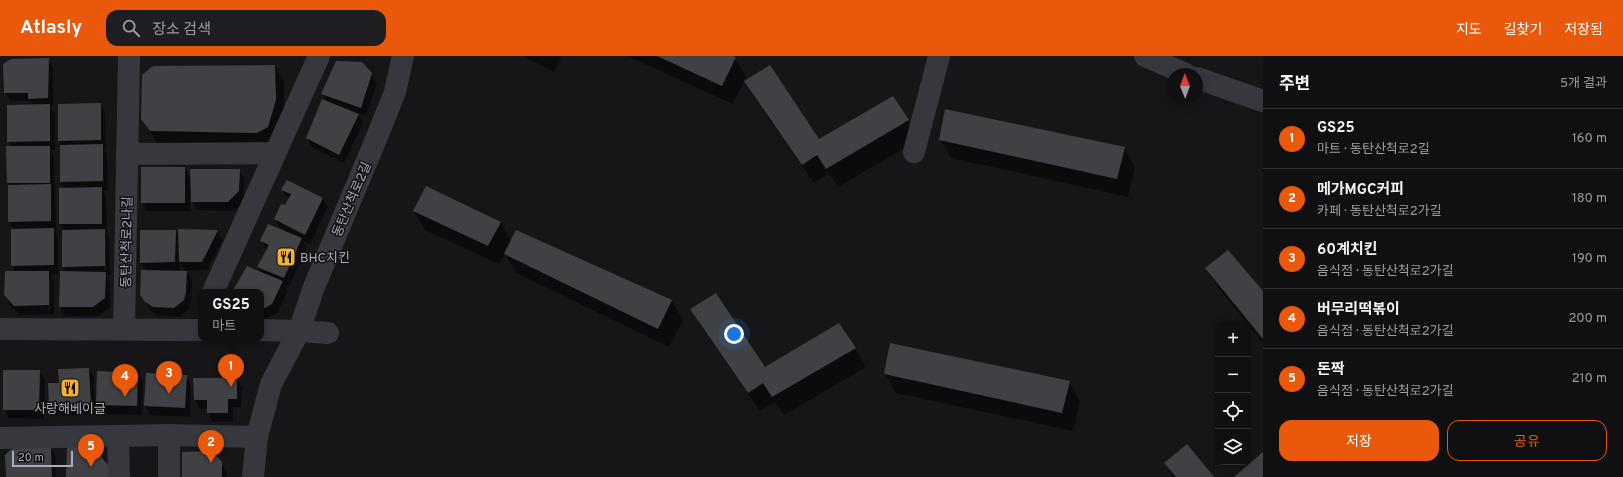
<!DOCTYPE html>
<html lang="ko">
<meta charset="utf-8">
<style>
body{margin:0;font-family:Overpass,"Noto Sans KR",sans-serif;background:#1e1e20;color:#f1f3f6}
.controls{position:absolute;right:12px;bottom:12px;display:grid;overflow:hidden;border-radius:8px;box-shadow:0 2px 10px #0003}
.controls button{width:36px;height:36px;display:grid;place-items:center;padding:0;border:0;border-bottom:1px solid #303032;background:#101012;color:#f1f3f6;font:20px sans-serif}
.compass{position:absolute;left:1167px;top:12px;width:36px;height:36px;border-radius:50%;background:#101012;box-shadow:0 2px 10px #0003;rotate:359deg}
.scale{position:absolute;left:12px;bottom:10px;width:61px;box-sizing:border-box;padding-left:4px;border:2px solid #a8adb8;border-top:0;font-size:11px;line-height:14px;white-space:nowrap;color:#a8adb8;-webkit-text-stroke:3px #111113;paint-order:stroke}
.you{position:absolute;left:734px;top:278px;width:14px;height:14px;margin:-10px;border:3px solid #fff;border-radius:50%;background:#1a73e8;box-shadow:0 0 0 6px #1a73e833}
.badge{display:grid;place-items:center;width:26px;height:26px;border-radius:50%;background:#ea580c;color:#fff;font-size:13px;font-weight:700}
.pin{position:absolute;translate:-50% -33px;filter:drop-shadow(0 1px 2px #0008)}
.pin::after{content:'';position:absolute;top:21px;width:14px;height:12px;background:inherit;clip-path:polygon(0 0,100% 0,50% 100%)}
.popup{position:absolute;left:198px;top:233px;width:66px;height:52px;box-sizing:border-box;display:grid;place-content:center;border-radius:8px;background:#101012;filter:drop-shadow(0 1px 3px #0005);font-size:13px;white-space:nowrap;color:#9c9d9f}
.popup b{font-size:15px;color:#f1f3f6}
.popup::after{content:'';position:absolute;left:50%;top:100%;margin-left:-8px;border:8px solid transparent;border-top-color:#101012}
.list{margin:0;padding:0;list-style:none}
h2{display:flex;justify-content:space-between;align-items:center;height:52px;margin:0;padding:0 16px;font-size:17px}
h2 small{font-size:13px;font-weight:400;color:#9c9d9f}
.list li{display:grid;grid-template-columns:26px 1fr auto;gap:12px;align-items:center;box-sizing:border-box;height:60px;padding:0 16px;border-top:1px solid #303032}
.list b{display:block;font-size:15px;white-space:nowrap}
.list p{margin:0;font-size:13px;white-space:nowrap;color:#9c9d9f}
.list em{font-size:13px;font-style:normal;color:#9c9d9f}
.actions{display:flex;gap:8px;padding:12px 16px}
.actions a{flex:1;padding:9px 0;border:1px solid #ea580c;border-radius:12px;text-align:center;font-size:14px;color:#ea580c}
.actions .main{background:#ea580c;color:#fff}
.icon{flex:none;width:22px;height:22px;fill:none;stroke:currentColor;stroke-width:2;stroke-linecap:round;stroke-linejoin:round}
.map{position:relative;flex:none;width:1263px;height:421px;overflow:hidden}
header{display:flex;align-items:center;gap:24px;box-sizing:border-box;height:56px;padding:0 20px;background:#ea580c;color:#fff}
header strong{font-size:19px}
nav{display:flex;gap:22px;margin-inline-start:auto;font-size:14px}
.search{width:280px;height:36px;background:#1e1e20;display:flex;align-items:center;gap:10px;box-sizing:border-box;padding:0 14px;border-radius:12px;color:#9c9d9f;font-size:15px}
main{display:flex}
aside{flex:1;background:#101012}
.map>svg:first-child{display:block}
.shadow{fill:#0007;fill-rule:evenodd}
.building{fill:#404145}
.lines{fill:none;stroke-linecap:round;stroke-linejoin:round}
.minor{stroke:#37383d;stroke-width:22}
.labels{text-anchor:middle;stroke-width:3;stroke-linejoin:round;paint-order:stroke}
.street-label{font-size:13px;fill:#a8adb8;stroke:#111113}
.poi-label{font-size:13px;fill:#a8adb8;stroke:#111113;text-anchor:start}
</style>
<header>
<strong>Atlasly</strong>
<div class="search"><svg class="icon" aria-label="search" viewBox="0 0 24 24"><circle cx="10" cy="10" r="6"/><path d="M15 15l6 6"/></svg>장소 검색</div>
<nav><a>지도</a><a>길찾기</a><a>저장됨</a></nav>
</header>
<main>
<div class="map">
<svg width="1263" height="421" viewBox="0 0 1263 421">
<rect width="100%" height="100%" fill="#161618"/>
<g class="shadow">
<path d="M523,0H562L554,16Z"/>
<path d="M627,0H730L735,2L746,21L733,48Z"/>
<path d="M48,3L53,12V50L50,51L55,58V94H51L54,100L56,174H54L58,182V218H50L54,225V258L20,259L10,249L5,239L15,216L12,209L14,174L9,166L10,130L8,127L12,91L8,85L33,49L30,45H10L5,36ZM48,224H50V254H48Z"/>
<path d="M275,10L284,26V61L277,86L160,91L142,63Z"/>
<path d="M371,18L377,27L366,60L357,57L363,67L344,107L312,91L307,82L322,44L327,46L322,38Z"/>
<path d="M745,25L818,85L892,41L920,83L838,131L829,118L814,127L756,44Z"/>
<path d="M100,48L105,57L106,93H104L107,98L108,134H103L106,141L107,176H106L109,183L110,219H106L110,226V251L99,260H65L60,251L61,216H66L63,210L64,175L60,168V133H65L61,126L62,90L59,84ZM104,182H106V215H104Z"/>
<path d="M940,83L1124,92L1135,111L1128,141L951,102Z"/>
<path d="M185,112L191,124L239,114L244,123V145L233,155L197,154L190,142V155H147L142,146Z"/>
<path d="M426,132L501,167L511,185L516,175L672,245L683,264L669,291L516,217L505,198L499,208L425,174L414,155Z"/>
<path d="M282,134L322,142L328,151L310,188L302,184L307,192L289,231L284,228L288,235L277,257L265,263H261V236H233L262,218L258,211L267,194L261,185L285,174L280,172L275,163L286,151L290,143L288,142Z"/>
<path d="M175,175L179,182V175H217L223,184L207,214L187,215L192,224L191,245L189,253L179,261L159,260L151,255L141,239L146,215L141,207ZM180,207L185,215H180Z"/>
<path d="M1207,212L1263,237V287L1218,231Z"/>
<path d="M691,253L765,313L855,292L866,311L784,359L775,346L760,355L702,272Z"/>
<path d="M89,313L94,321L95,358L55,360L50,351L60,328Z"/>
<path d="M39,315L45,324L44,363L9,362L4,353Z"/>
<path d="M138,318L143,327L142,359L102,358L97,349Z"/>
<path d="M147,318L186,320L191,329L190,361L150,359L145,350Z"/>
<path d="M885,318L1069,326L1080,345L1073,375L896,337Z"/>
<path d="M236,323L242,332L241,351H233V366H213L208,357V353H200L195,344Z"/>
<path d="M50,391L55,400L56,421H7Z"/>
<path d="M221,407L227,416V421H183Z"/>
<path d="M1165,407L1213,421H1173Z"/>
</g>
<g class="building">
<path d="M657,0H733L736,1L722,30Z"/>
<path d="M49,2L48,42L28,43V37H4L3,8L11,3Z"/>
<path d="M336,5L362,6L372,17L361,52L321,38Z"/>
<path d="M275,9L276,44L268,71L257,77L150,75L141,63L142,19L153,10Z"/>
<path d="M770,9L819,83L893,40L909,64L826,113L817,99L802,109L744,25Z"/>
<path d="M322,43L359,58L339,99L306,82Z"/>
<path d="M101,47V84L58,85V48Z"/>
<path d="M50,48V85L7,86V49Z"/>
<path d="M945,53L1125,91L1117,123L939,84Z"/>
<path d="M103,88V125L60,126V89Z"/>
<path d="M6,90H50V127H7Z"/>
<rect x="141" y="111" width="44" height="36"/>
<path d="M190,113H240L239,135L228,146H191Z"/>
<path d="M287,124L323,142L305,179L274,163L281,148L285,149L291,138L281,134Z"/>
<path d="M51,128V165L8,166V129Z"/>
<path d="M426,130L501,166L488,190L413,155Z"/>
<path d="M102,131V168H59V132Z"/>
<path d="M268,168L302,182L284,222L257,211L269,189L260,185Z"/>
<path d="M54,172V209L11,210V173Z"/>
<path d="M105,173V210L62,211V174Z"/>
<path d="M178,173L218,174L202,206H179Z"/>
<path d="M140,174H176L175,206L140,207Z"/>
<path d="M516,174L672,244L658,273L504,198Z"/>
<path d="M1228,194L1263,235V283L1205,212Z"/>
<path d="M247,210L283,225L272,248L261,254V236H232Z"/>
<path d="M141,214L187,215L186,236L184,244L174,252L153,251L145,246L140,239Z"/>
<path d="M5,215H49V249L14,250L4,239Z"/>
<path d="M60,215L106,216L105,242L93,251H59Z"/>
<path d="M716,237L765,311L839,267L856,292L772,341L763,327L748,337L690,253Z"/>
<path d="M890,287L1070,325L1062,357L884,318Z"/>
<path d="M89,312L91,350L49,351L48,327H59L58,313Z"/>
<path d="M3,314H40L39,354H3Z"/>
<path d="M97,315L138,317L137,350L96,349Z"/>
<path d="M146,317L187,319L185,352L144,350Z"/>
<path d="M193,322H237V343H228V357H207V344H194Z"/>
<path d="M1187,388L1214,421H1176L1164,407Z"/>
<path d="M51,390L52,421H6L5,399L13,392Z"/>
<path d="M67,391H93L108,409L109,421H66Z"/>
<path d="M211,395L222,406V421H182V396Z"/>
<path d="M1263,396V421H1234Z"/>
</g>
<g class="lines">
<g class="minor">
<path d="M1145,0L1186,18"/>
<path d="M1197,22L1263,45"/>
<path d="M914,96L939,0"/>
<path d="M127,98L275,97"/>
<path d="M213,236L319,0"/>
<path d="M0,273L201,274"/>
<path d="M124,273L129,0"/>
<path d="M261,274L299,275L328,277"/>
<path d="M118,380L119,421"/>
<path d="M0,382L169,379L257,381"/>
<path d="M169,421V379"/>
<path d="M253,421L257,381L271,328L299,275L314,231L374,88L395,36L403,0"/>
</g>
</g>
<defs>
<symbol id="restaurant-square" viewBox="-11 -11 22 22"><rect x="-9" y="-9" width="18" height="18" rx="4" fill="#f2b134" stroke="#111113"/><path d="M-5-6h1v4h1v-4h1v4h1v-4h1v5L-1.5 .5V6h-2V.5L-5-1ZM5-6V6H3V1.5H1.5Q1.5-4 5-6Z" fill="#111"/></symbol>
</defs>
<g fill-rule="evenodd">
<use href="#restaurant-square" x="275" y="190" width="22" height="22"/>
<use href="#restaurant-square" x="59" y="321" width="22" height="22"/>
</g>
<g class="labels">
<g class="street-label">
<text transform="translate(351 143) rotate(-67)" y="5">동탄산척로2길</text>
<text transform="translate(126 186) rotate(-89)" y="5">동탄산척로2나길</text>
</g>
<g class="poi-label">
<text x="300" y="206">BHC치킨</text>
<text x="70" y="357" text-anchor="middle">사랑해베이글</text>
</g>
</g>
</svg>
<div class="controls">
<button>+</button>
<button>−</button>
<button><svg class="icon" aria-label="locate" viewBox="0 0 24 24"><circle cx="12" cy="12" r="6"/><path d="M12 2v4M12 18v4M2 12h4M18 12h4"/></svg></button>
<button><svg class="icon" aria-label="layers" viewBox="0 0 24 24"><path d="M12 4l9 5-9 5-9-5zM3 14l9 5 9-5"/></svg></button>
</div>
<svg class="compass" viewBox="-18 -18 36 36"><path d="M0-13l5 13h-10z" fill="#e53935"/><path d="M0 13l5-13h-10z" fill="#9c9d9f"/></svg>
<div class="scale">20 m</div>
<div class="you"></div>
<div class="pin badge" style="left:231px;top:331px">1</div>
<div class="popup"><b>GS25</b>마트</div>
<div class="pin badge" style="left:211px;top:407px">2</div>
<div class="pin badge" style="left:169px;top:338px">3</div>
<div class="pin badge" style="left:125px;top:341px">4</div>
<div class="pin badge" style="left:91px;top:411px">5</div>
</div>
<aside>
<h2>주변<small>5개 결과</small></h2>
<ul class="list">
<li><span class="badge">1</span><div><b>GS25</b><p>마트 · 동탄산척로2길</p></div><em>160 m</em></li>
<li><span class="badge">2</span><div><b>메가MGC커피</b><p>카페 · 동탄산척로2가길</p></div><em>180 m</em></li>
<li><span class="badge">3</span><div><b>60계치킨</b><p>음식점 · 동탄산척로2가길</p></div><em>190 m</em></li>
<li><span class="badge">4</span><div><b>버무리떡볶이</b><p>음식점 · 동탄산척로2가길</p></div><em>200 m</em></li>
<li><span class="badge">5</span><div><b>돈짝</b><p>음식점 · 동탄산척로2가길</p></div><em>210 m</em></li>
</ul>
<div class="actions"><a class="main">저장</a><a>공유</a></div>
</aside>
</main>
